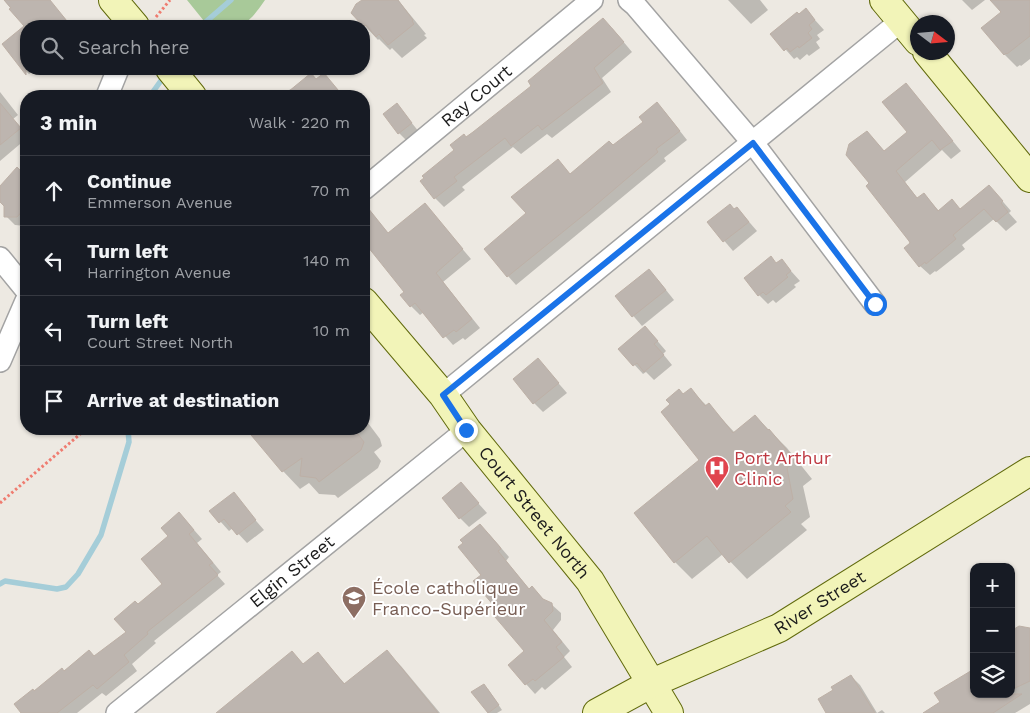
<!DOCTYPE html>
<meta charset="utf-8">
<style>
body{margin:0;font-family:"Work Sans",sans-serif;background:#20242c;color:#f1f3f6}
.controls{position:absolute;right:15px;bottom:15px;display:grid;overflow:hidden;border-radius:10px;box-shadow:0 1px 4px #0004}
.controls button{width:45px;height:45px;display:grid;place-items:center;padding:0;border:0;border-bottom:1px solid #363941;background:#171b24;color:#f1f3f6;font:25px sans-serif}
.compass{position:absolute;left:910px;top:15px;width:45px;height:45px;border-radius:50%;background:#171b24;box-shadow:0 1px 4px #0004;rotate:106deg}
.stop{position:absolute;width:15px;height:15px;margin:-11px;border:4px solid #1a73e8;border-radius:50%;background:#fff}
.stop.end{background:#1a73e8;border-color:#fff;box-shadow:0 1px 5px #0008}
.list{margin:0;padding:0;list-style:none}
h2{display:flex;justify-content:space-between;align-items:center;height:65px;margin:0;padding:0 20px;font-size:21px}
h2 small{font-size:16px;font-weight:400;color:#9ea1a6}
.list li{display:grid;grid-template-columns:32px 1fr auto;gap:15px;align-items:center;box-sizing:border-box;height:70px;padding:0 20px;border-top:1px solid #363941}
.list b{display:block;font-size:19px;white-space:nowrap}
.list p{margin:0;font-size:16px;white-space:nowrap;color:#9ea1a6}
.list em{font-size:16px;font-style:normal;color:#9ea1a6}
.icon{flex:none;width:28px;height:28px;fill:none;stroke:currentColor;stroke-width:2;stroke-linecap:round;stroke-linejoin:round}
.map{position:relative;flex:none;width:1030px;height:713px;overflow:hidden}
.search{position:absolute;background:#171b24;box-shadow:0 1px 4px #0004;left:20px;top:20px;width:350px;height:55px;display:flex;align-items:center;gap:12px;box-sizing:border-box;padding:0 18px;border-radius:20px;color:#9ea1a6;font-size:19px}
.panel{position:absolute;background:#171b24;box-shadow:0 1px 4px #0004;left:20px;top:90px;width:350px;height:345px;border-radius:20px}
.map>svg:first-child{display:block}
.forest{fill:#a8c999}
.shadow{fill:#0003}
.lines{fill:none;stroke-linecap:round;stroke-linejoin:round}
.stream{stroke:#a5cdd8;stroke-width:5.5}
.building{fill:#bdb5af;stroke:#bdb0a6}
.street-casing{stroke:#a3a3a3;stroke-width:24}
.secondary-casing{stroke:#616a0c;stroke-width:30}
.path{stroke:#ef7c70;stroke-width:3;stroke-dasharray:2.5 2.5;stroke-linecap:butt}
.street{stroke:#fff;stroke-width:21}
.secondary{stroke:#f2f4b8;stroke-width:28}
.route{stroke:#1a73e8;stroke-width:6}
.labels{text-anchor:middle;stroke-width:4;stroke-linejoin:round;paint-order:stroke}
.street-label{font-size:18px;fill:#1c1c1c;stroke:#fff}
.health-label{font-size:18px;fill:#be3a42;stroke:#fff;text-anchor:start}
.education-label{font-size:18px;fill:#785e54;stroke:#fff;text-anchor:start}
</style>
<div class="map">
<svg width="1030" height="713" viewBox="0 0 1030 713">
<rect width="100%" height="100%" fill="#ede9e2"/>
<path class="forest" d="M187,0H265C244,30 244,26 208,26Z"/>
<g class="shadow">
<path d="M4,0H44L62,15L71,26H26V69H36L29,74L20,66L25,27Z"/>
<path d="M364,0H398L426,34L424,35L427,38L402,58L392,48L390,50L379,39L378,40L353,13Z"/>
<path d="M728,0H760L768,10L751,24Z"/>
<path d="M962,0H985L972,10Z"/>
<path d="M992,0H1030V59L1021,66L1020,65L1017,67L1004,54L1003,13Z"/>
<path d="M806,10L824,30L817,35L820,39L816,42L820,48L809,56L807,54L800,60L797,57L794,59L772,34Z"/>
<path d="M612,28L632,52L602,78L611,92L552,138L547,134L521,154L513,147L462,187L465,190L444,207L435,198L456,150L466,138Z"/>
<path d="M324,75L344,96H280L286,91L317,80Z"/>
<path d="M906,84L961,151L951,159L942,150L905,182L918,199L924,194L939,211L961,210L998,196L1011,211L1009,213L1017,222L1006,231L994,219L962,245L965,249L936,272L935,271L930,275L920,266L911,244L871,183L867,132L885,152L909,132Z"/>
<path d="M0,92L18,115L13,119L26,135V139L0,161Z"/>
<path d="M397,105L420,133L408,142L399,133Z"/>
<path d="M665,112L687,140L664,158L666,161L516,285L508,276L526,216L558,161L571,175Z"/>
<path d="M17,169L26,177V226L15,225L6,216L5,206L0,201V196Z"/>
<path d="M425,205L471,259L443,282L480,328L465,340L463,338L453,345L424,312L420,315L411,306L406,292L364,240V214L368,210L389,234Z"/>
<path d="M737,208L757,231L733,251L709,223Z"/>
<path d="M782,261L800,281L794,285L796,287L776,303L773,300L768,304L759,295L776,264Z"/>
<path d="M658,280L674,300L642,326L617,297Z"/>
<path d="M654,337L666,351L663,354L672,365L654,380L646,372L643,374L620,349Z"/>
<path d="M538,360L567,393L543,412L534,403Z"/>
<path d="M691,390L707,406L709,405L735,433L755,416L787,448L812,479L803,486L810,517L801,524L807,530L747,579L723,554L692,579L675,562L701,460L684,396Z"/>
<path d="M364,411L368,416L365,419L380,439L382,446L374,452L381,461L378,468L338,498L335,495L319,494L309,483L300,489L283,471L248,430L364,429Z"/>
<path d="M461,484L487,513L469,527L460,518Z"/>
<path d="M233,494L264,530L247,543L233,528L229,531L211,511Z"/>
<path d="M187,522L202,539L197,543L221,572L217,575L225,584L154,641L156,643L132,664L137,671L106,696L102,693L77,713H23L16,705L62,670L64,672L95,657L128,632L138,605L164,585Z"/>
<path d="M489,534L509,557L506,561L530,590L532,587L545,601L551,604L561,613V620L553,630L570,651L564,657L572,667L545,690L542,687L535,694L509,665L526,651L502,613L482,575Z"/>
<path d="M1030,629V704L1015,713H941L974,694H1011V633Z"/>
<path d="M387,652L401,666L440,713H218L292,653L304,665L318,654L346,685Z"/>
<path d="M851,676L860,685L877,713L882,710L885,713H828L835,691Z"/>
<path d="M488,689L502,710L497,713H488L473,692Z"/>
</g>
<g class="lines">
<g class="stream">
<path d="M201,26L231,0"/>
<path d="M150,96L165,75"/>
<path d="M0,584L5,581L57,589L66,587L78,574L101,535L129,442L128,429"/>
</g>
</g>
<g class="building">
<path d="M4,0H50L71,26H26V75L2,44L24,26L9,9L11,8Z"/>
<path d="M362,0H398L413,20L412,21L414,24L388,45L379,34L376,37L366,25L363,26L351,13L356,4Z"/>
<path d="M990,0H1030V36L1007,54L1006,53L1004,55L981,28L1001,12Z"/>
<path d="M806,8L815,20L809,25L812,29L808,33L812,38L799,48L798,46L790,52L787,48L784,51L770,34L797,12L799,14Z"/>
<path d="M603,18L624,42L594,68L603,83L542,130L538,125L511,146L505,138L454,177L457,181L434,199L420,181L424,178L422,176L454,150L450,145L464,134L466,137L473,132L531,86L528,81Z"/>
<path d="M311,73L316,79L324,73L343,96H283Z"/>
<path d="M906,83L953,141L940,150L932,140L896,171L917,198L924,193L938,211L952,199L960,209L989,185L1003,201L1001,203L1008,212L996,222L984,209L953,235L956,239L926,264L925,262L919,267L904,248L910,243L909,241L866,186L869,183L846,155L849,144L867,131L884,151L907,132L882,102Z"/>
<path d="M657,102L680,131L656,149L658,152L590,210L507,277L484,249L526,213L511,197L558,159L570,174L609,141L613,145L643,122L639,117Z"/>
<path d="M0,103L21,128L0,145Z"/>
<path d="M397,103L412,123L398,134L383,114Z"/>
<path d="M17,167L26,176V207L17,217H4V206L0,202V186Z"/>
<path d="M364,203L388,233L425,203L463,249L436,273L472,319L456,332L454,330L443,338L415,303L410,307L400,295L404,292L364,242Z"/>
<path d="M730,204L734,209L737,207L749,222L723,242L707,222Z"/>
<path d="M771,256L776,263L782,259L791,271L786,275L788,277L766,295L763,292L758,296L744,278Z"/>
<path d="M649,269L666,290L632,317L615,296Z"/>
<path d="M645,326L658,341L654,344L664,355L644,372L637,363L633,366L618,349Z"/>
<path d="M538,358L559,383L533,404L513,379Z"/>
<path d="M691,388L705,406L709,403L733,433L755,415L768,430L769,429L796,461L787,468L793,499L785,506L791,512L729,563L707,536L674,563L634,513L699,460L661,412L670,404L666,400L679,389L683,394Z"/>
<path d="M246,429H354L364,442L361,450L319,482L316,478L300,476L302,458L282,472Z"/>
<path d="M461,482L479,503L459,519L442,498Z"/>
<path d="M234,492L256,520L237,535L224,519L219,523L209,511Z"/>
<path d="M179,512L194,530L189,534L213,563L209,565L218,575L147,632L148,634L124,655L129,662L97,689L93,685L57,713H21L14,704L33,689L34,691L62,668L64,671L89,650L94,656L126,632L114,619L135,601L138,604L162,584L141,559L168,536L161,528Z"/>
<path d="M480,524L500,547L501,549L498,551L529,589L532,586L543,599L552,603L553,611L544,620L562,642L556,647L564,657L535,681L533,679L525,685L508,665L524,651L495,617L500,613L473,581L481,575L458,547L463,543L460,540Z"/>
<path d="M1019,626L1030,628V681L1011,690V631Z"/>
<path d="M387,650L438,713H216L292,651L303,664L318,652L344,684Z"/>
<path d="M974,669V694H1022L993,713H923L940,702L934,693Z"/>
<path d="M851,675L875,713H826L818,699L833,690L831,687Z"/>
<path d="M484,684L499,705L488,713L471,692Z"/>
</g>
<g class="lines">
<defs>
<g id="street">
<path d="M629,0L635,5L753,143L875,304"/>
<path d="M107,96L118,69"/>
<path id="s1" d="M364,189L592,0"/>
<path d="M0,258L26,290"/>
<path d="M0,361L26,301"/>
<path d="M443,395L901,21"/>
<path id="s2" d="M117,713L467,430"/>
</g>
<g id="secondary">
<path d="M113,0L135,26"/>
<path d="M884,0L918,41"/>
<path d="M927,52L1030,178"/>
<path d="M170,69L192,96"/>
<path id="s3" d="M364,302L443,395L467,430L590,581L669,713"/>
<path id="s4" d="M597,713L652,683L779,628L1030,471"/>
</g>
</defs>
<use href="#street" class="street-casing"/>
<use href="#secondary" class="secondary-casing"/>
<g class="path">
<path d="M156,17L170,0"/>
<path d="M0,503L86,429"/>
</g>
<use href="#street" class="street"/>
<use href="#secondary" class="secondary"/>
</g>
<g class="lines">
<path class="route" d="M466,430L443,395L753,143L875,304"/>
</g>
<defs>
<symbol id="hospital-pin" viewBox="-11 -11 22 30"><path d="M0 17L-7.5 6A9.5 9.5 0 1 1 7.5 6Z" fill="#e0444e" stroke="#fff"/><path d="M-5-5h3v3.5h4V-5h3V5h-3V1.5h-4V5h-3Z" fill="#fff"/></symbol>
<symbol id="school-pin" viewBox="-11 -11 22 30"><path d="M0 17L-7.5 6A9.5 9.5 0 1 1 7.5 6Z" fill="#8d6e63" stroke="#fff"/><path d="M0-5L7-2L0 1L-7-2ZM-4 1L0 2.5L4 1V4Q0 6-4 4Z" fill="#fff"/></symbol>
</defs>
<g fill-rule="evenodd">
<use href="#hospital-pin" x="703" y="454" width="28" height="38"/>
<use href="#school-pin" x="340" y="584" width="28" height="38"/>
</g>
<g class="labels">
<g class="street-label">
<text dy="6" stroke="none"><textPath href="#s1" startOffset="146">Ray Court</textPath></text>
<text dy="6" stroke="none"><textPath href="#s3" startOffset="271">Court Street North</textPath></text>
<text dy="6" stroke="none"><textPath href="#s2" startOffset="225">Elgin Street</textPath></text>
<text dy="6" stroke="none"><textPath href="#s4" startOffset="249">River Street</textPath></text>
</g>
<g class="health-label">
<text x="734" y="464">Port Arthur<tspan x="734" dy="21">Clinic</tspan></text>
</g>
<g class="education-label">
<text x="372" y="594">École catholique<tspan x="372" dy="21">Franco-Supérieur</tspan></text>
</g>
</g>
</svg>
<div class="controls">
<button>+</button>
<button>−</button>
<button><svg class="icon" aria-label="layers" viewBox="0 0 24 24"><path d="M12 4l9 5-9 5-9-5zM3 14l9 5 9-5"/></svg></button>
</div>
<svg class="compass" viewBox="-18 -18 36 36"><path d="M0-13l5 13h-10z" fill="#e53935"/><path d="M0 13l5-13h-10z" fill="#9ea1a6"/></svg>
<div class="stop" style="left:875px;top:304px"></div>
<div class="stop end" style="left:466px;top:430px"></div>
<div class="search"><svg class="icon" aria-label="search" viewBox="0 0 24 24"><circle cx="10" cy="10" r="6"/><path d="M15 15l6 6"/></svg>Search here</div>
<section class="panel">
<h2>3 min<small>Walk · 220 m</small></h2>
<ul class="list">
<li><svg class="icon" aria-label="ahead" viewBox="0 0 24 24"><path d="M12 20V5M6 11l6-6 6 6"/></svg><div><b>Continue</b><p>Emmerson Avenue</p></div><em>70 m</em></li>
<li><svg class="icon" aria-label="left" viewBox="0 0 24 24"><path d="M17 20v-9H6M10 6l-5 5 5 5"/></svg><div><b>Turn left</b><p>Harrington Avenue</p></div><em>140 m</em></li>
<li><svg class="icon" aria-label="left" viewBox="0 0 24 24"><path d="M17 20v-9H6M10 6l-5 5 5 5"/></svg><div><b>Turn left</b><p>Court Street North</p></div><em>10 m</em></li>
<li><svg class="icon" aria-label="arrive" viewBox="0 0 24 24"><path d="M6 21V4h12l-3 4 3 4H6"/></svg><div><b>Arrive at destination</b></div></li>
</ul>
</section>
</div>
